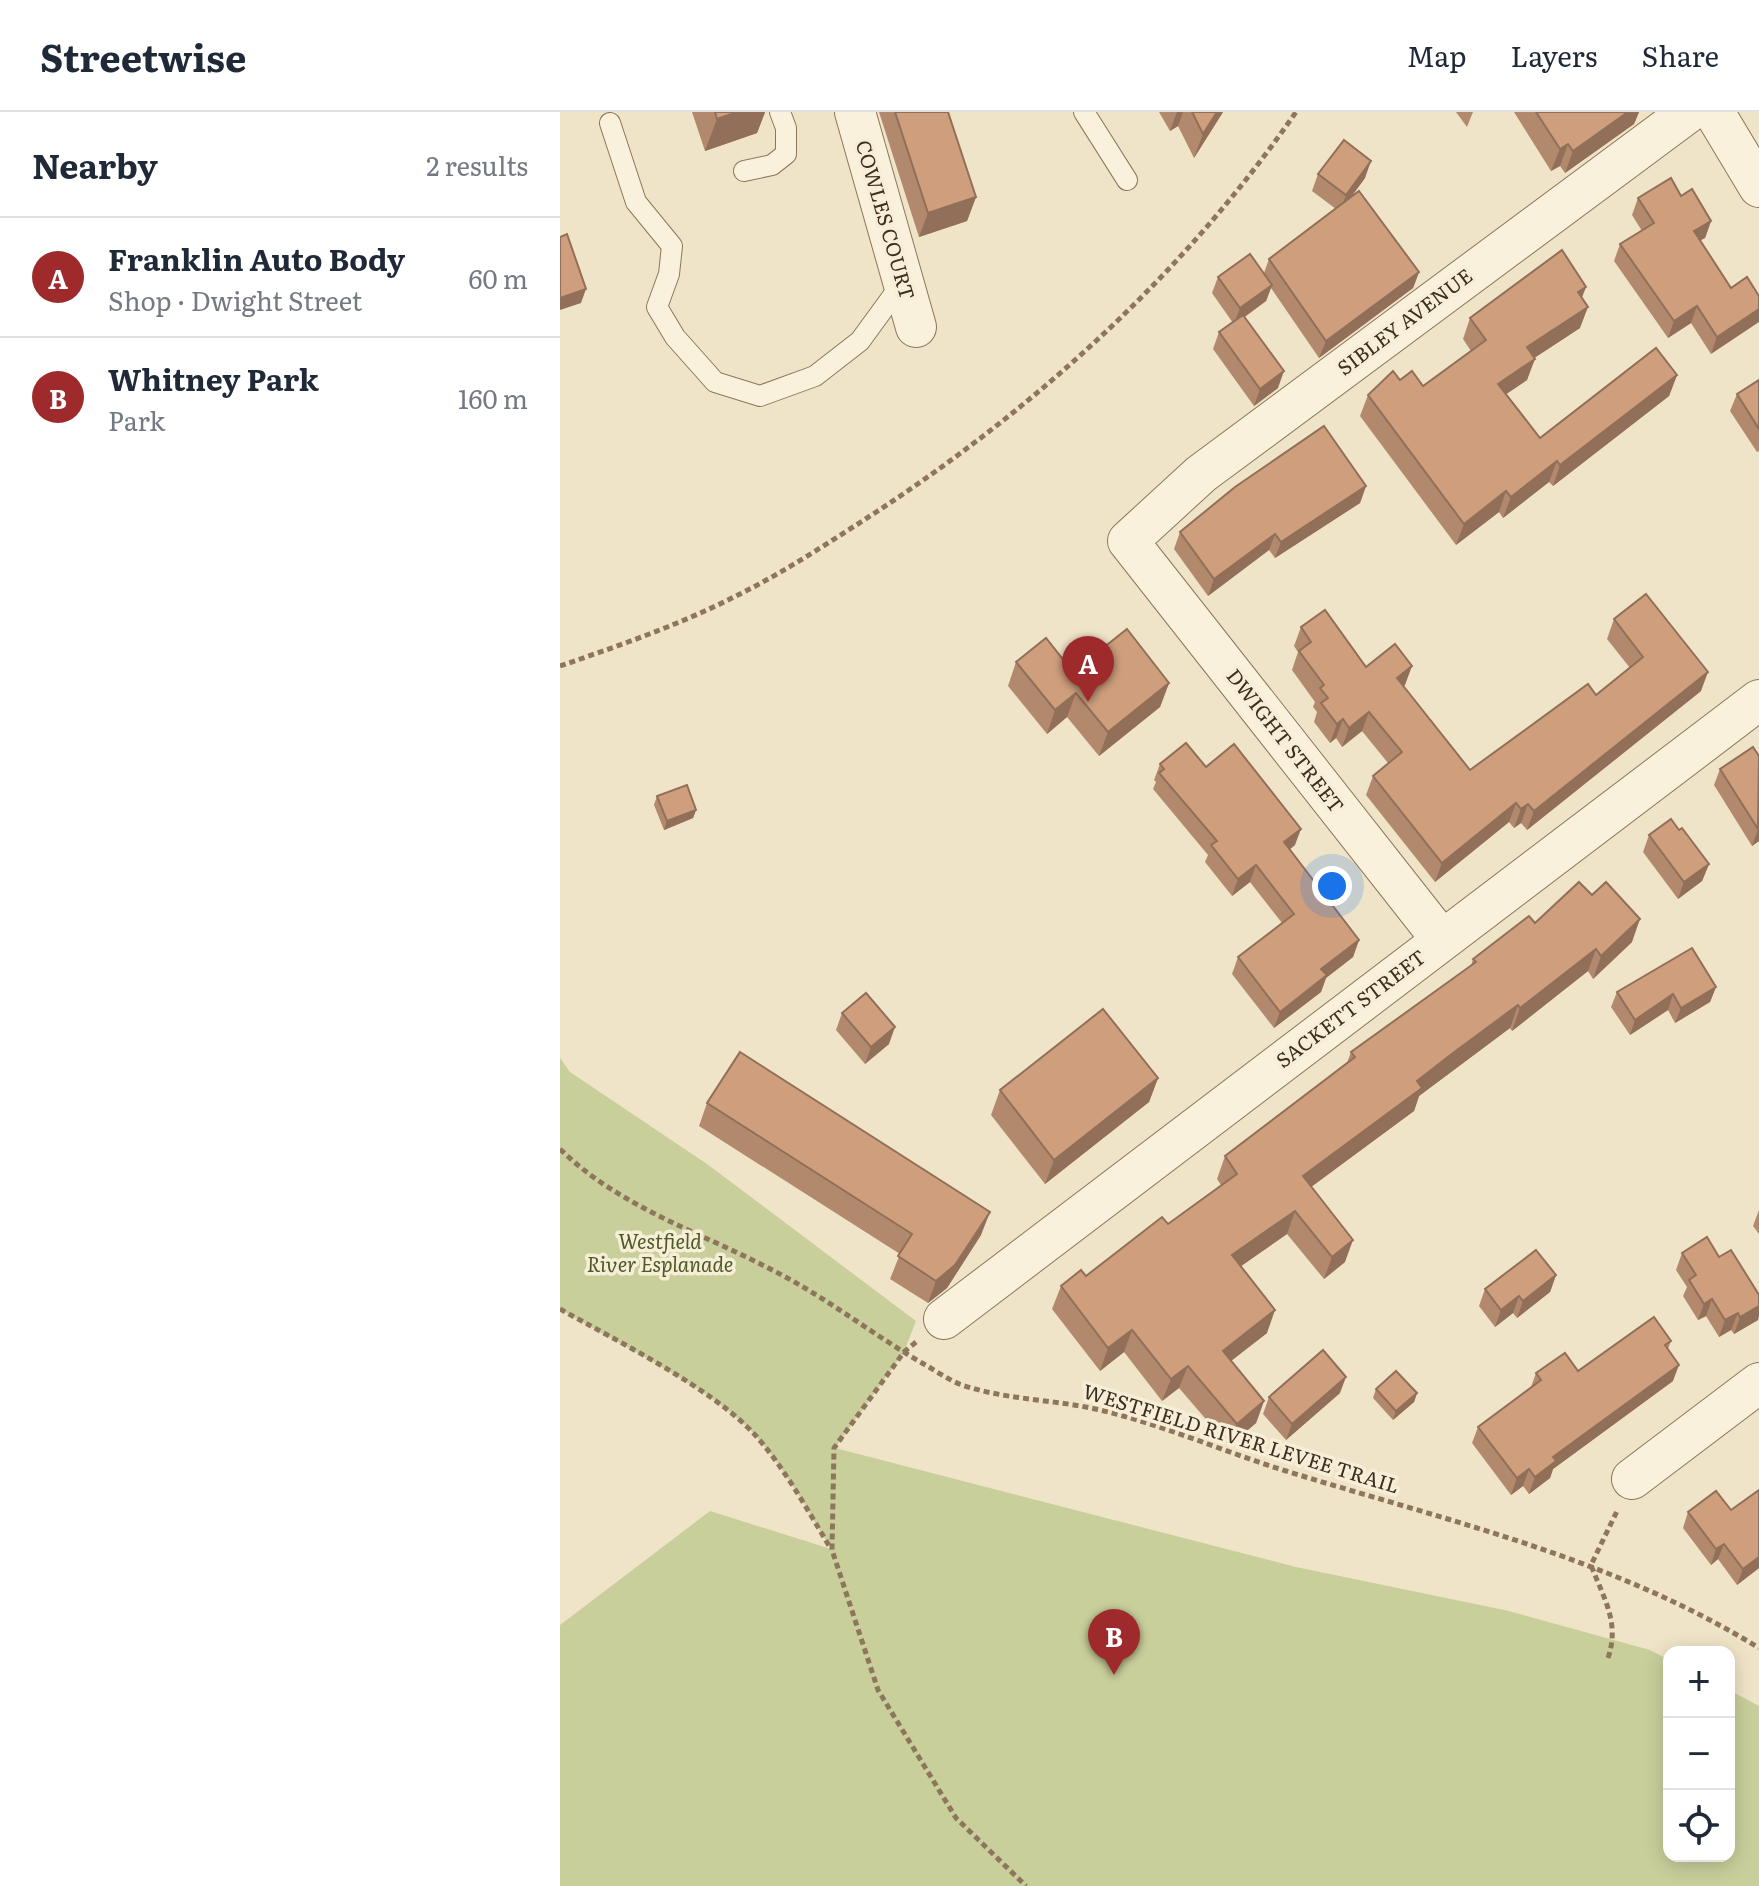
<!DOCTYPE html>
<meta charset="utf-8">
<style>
body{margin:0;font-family:Literata,serif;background:#f6f6f7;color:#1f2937}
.controls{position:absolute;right:24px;bottom:24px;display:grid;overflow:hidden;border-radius:16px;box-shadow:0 4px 20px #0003}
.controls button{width:72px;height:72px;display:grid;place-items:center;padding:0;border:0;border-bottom:2px solid #e0e1e3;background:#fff;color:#1f2937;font:40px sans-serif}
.you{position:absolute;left:772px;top:774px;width:28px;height:28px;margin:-20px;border:6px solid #fff;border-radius:50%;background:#1a73e8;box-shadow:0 0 0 12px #1a73e833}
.badge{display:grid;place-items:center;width:52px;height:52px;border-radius:50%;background:#9e2a2b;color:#fff;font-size:26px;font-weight:700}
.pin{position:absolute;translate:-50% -66px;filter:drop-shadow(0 2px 4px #0008)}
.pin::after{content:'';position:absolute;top:42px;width:28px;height:24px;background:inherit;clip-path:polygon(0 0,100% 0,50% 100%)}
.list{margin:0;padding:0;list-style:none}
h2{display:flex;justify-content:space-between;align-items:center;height:104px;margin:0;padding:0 32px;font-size:34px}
h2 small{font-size:26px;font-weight:400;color:#747a83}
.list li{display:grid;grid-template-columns:52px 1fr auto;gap:24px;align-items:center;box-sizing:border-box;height:120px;padding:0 32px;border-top:2px solid #e0e1e3}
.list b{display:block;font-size:30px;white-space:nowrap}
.list p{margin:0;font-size:26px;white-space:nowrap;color:#747a83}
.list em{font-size:26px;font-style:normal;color:#747a83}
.icon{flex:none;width:44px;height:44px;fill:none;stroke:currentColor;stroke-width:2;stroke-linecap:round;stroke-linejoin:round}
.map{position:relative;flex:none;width:1199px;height:1774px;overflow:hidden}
header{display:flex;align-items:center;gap:48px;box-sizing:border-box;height:112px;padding:0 40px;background:#fff;border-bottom:2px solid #e0e1e3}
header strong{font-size:38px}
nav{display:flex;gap:44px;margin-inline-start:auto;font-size:28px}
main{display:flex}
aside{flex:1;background:#fff}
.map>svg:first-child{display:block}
.green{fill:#c9cf9b}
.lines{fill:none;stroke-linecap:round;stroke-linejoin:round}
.service-casing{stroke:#8d765c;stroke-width:22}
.minor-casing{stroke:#8d765c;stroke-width:42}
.path{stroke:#8d765c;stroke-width:5;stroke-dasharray:6 4;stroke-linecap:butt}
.service{stroke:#faf1dc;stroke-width:20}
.minor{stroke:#faf1dc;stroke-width:40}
.wall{fill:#b2896c}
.shaded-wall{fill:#916f58}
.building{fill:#cf9f7d;stroke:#916f58;stroke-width:2}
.labels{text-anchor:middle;stroke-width:7;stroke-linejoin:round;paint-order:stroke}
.street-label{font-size:20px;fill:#3d2e20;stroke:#f7eed8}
.park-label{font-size:20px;font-style:italic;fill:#4d5a26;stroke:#f7eed8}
</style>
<header>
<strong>Streetwise</strong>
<nav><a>Map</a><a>Layers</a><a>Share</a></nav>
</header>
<main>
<aside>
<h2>Nearby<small>2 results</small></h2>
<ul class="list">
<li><span class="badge">A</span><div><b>Franklin Auto Body</b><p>Shop · Dwight Street</p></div><em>60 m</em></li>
<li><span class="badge">B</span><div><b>Whitney Park</b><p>Park</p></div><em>160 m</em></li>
</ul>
</aside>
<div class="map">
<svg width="1199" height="1774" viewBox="0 0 1199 1774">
<rect width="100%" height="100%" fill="#f0e4c8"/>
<path class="green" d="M0,946L10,960L147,1052L356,1209L344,1240L275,1336L736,1455L949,1499L1090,1538L1109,1548V1744H1169V1578L1199,1594V1774H0V1513L150,1399L271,1437C248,1399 226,1358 196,1324C154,1277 56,1231 0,1197Z"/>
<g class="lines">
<defs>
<g id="service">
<path d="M524,0L567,68"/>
<path d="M50,11L76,90L112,134L109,162L97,195L115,225L155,270L200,284L255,264L300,229L343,170"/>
<path d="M184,59L212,53L226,42V16L220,0"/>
</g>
<g id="minor">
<path d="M295,0L356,215"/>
<path d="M1154,0L1199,75"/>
<path d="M882,828L568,429L641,362L1129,0"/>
<path d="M384,1207L1199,588"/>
<path d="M1072,1367L1199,1271"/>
</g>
</defs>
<use href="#service" class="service-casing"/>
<use href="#minor" class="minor-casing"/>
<g class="path">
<path d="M0,554C58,534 119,513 174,485C219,463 262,435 304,408C471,300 622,165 736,0"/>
<path d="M0,1037C60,1096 143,1121 216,1160C267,1186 312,1222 362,1251C375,1258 388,1268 402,1273C450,1289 497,1287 544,1299C606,1314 665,1340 726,1359C888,1409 1053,1446 1199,1536"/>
<path d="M0,1197C57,1229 154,1277 196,1324C226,1358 248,1399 271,1437"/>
<path d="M356,1230L344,1240L274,1336L272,1438L318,1578L396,1706L466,1774"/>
<path d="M1048,1546C1060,1511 1044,1487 1031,1453L1058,1397"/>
</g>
<use href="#service" class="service"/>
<use href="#minor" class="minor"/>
</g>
<g class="wall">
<path d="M132,0H205L197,21L145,39Z"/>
<path d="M319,0H388L416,85L407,109L359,125Z"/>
<path d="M599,0H663L634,46L618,14L610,19Z"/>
<path d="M896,0H913L907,15Z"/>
<path d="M954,0H1079L1074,12L1005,61L1000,54L991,59Z"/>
<path d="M758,62L805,66L791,85L859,160L853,176L759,246L711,176L706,189L685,205L718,276L694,294L653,237L659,220L673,211L652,181L658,165L704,161L709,147L776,97L752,79Z"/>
<path d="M1121,84L1151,109L1145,126L1140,128L1171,176L1187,165L1151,242L1131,211L1108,226L1054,149L1060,132L1082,119L1072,103L1078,86Z"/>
<path d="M1022,186L1020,216L974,246L967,268L946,282L980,326L1117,263L1109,284L993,374L989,370L943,406L939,400L896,433L800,304L808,283L840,268L863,274L911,239L903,227L910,206Z"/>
<path d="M1199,268V339L1197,340L1170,299L1177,282Z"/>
<path d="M806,374L800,391L715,446L709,438L648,484L614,437L620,420Z"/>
<path d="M1054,507L1141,579L967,718L961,711L954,716L949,710L875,770L806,683L813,664L828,651L802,619L782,635L776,626L770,631L754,610L757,600L753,595L755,590L732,558L738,540L734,534L741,515L806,555L845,573L843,574L910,658L1036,583L1070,556L1047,527Z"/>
<path d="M456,550L513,560L609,571L600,595L539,644L507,605L487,622L448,574Z"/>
<path d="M1193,635L1199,729L1192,734L1154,673L1160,657Z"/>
<path d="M600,652L646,655L735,733L730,737L799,828L793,845L766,866L761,880L714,916L672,862L678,845L722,811L690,770L672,784L645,750L648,743L593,677L596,670L594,668Z"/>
<path d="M97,684L136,698L133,706L104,718L94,693Z"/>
<path d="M1089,723L1149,752L1142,769L1118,787L1083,740Z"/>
<path d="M975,811L1072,830L1033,867L1028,859L952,919L950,916L859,984L854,999L751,1074L785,1150L764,1167L727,1122L681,1154L707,1221L671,1249L704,1289L696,1311L669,1334L619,1276L602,1289L564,1240L540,1259L492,1197L501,1174L526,1164L608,1112L661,1073L657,1067L665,1044L787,951L791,940L911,854L913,847Z"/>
<path d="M1156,875L1150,890L1115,911L1108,898L1070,923L1051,895L1057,880Z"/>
<path d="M282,901L329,932L305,952L276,918Z"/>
<path d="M598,966L589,990L485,1072L431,1003L440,978Z"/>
<path d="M147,991L421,1123L387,1176L368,1191L330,1167L340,1142L139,1014Z"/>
<path d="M1199,1098V1122L1193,1114Z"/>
<path d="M1122,1141L1159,1145L1199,1183V1203L1198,1208L1174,1222L1171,1218L1159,1225L1146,1204L1138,1208L1123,1184L1127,1175L1116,1158Z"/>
<path d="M996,1163L990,1180L957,1206L953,1201L935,1215L919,1194L925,1177Z"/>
<path d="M1111,1229L1108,1237L1113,1269L993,1357L990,1366L969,1382L963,1374L951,1383L912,1331L918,1315L971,1275L976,1261L1018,1259Z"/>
<path d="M816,1277L857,1281L854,1290L833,1308L813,1286Z"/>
<path d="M780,1281L726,1328L703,1302L709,1285Z"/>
<path d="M1128,1400L1199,1456L1177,1473L1158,1447L1151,1453L1123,1416Z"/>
</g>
<g class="shaded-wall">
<path d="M177,0H205L197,21L145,39L157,7Z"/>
<path d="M617,0H623L618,14L610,19Z"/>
<path d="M657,0H663L634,46L643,22Z"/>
<path d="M1068,0H1079L1074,12L1005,61L1013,39Z"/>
<path d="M1008,32L1000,54L991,59L1000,37Z"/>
<path d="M811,49L805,66L780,100L786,83Z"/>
<path d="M416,85L407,109L359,125L368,101Z"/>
<path d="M1151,109L1145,126L1128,135L1134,119Z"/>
<path d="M859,160L853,176L759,246L766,229Z"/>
<path d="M712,173L706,189L674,212L680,196Z"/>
<path d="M1026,175L1018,196V180Z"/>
<path d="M26,177L21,191L0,198V186Z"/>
<path d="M1137,194L1131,211L1108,226L1114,209Z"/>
<path d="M1028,195L1020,216L959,256L967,235Z"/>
<path d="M1199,197V210L1151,242L1157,225Z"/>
<path d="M975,247L967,268L930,293L938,272Z"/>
<path d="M724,259L718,276L694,294L700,277Z"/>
<path d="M1117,263L1109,284L993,374L1000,353Z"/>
<path d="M997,349L989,370L943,406L951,385Z"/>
<path d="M806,374L800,391L715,446L721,430Z"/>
<path d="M946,379L939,400L896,433L904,412Z"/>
<path d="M715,422L709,438L648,484L654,467Z"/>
<path d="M852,554L845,573L830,585L837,566Z"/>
<path d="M1148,560L1141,579L967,718L974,699Z"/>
<path d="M609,571L600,595L539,644L548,620Z"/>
<path d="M516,581L507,605L487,622L495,598Z"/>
<path d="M809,600L802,619L782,635L789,616Z"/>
<path d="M783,607L776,626L770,631L777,612Z"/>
<path d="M956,691L949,710L875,770L882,751Z"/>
<path d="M968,692L961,711L954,716L961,697Z"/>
<path d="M136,698L133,706L104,718L107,709Z"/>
<path d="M1199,716V729L1192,734L1198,717Z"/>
<path d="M741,717L735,733L718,747L724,730Z"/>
<path d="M1149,752L1142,769L1118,787L1124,770Z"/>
<path d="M696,753L690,770L672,784L678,767Z"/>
<path d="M1080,807L1072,830L1033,867L1041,844Z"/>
<path d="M799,828L793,845L766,866L761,880L714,916L720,900L761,857Z"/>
<path d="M1036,837L1028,859L952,919L960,896Z"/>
<path d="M1156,875L1150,890L1115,911L1121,896Z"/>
<path d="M1113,882L1108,898L1070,923L1075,908Z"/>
<path d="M958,893L950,916L859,984L854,999L735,1087L743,1064L857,969Z"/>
<path d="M335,915L329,932L305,952L311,935Z"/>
<path d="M598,966L589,990L485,1072L494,1048Z"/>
<path d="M735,1099L727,1122L664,1166L672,1143Z"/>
<path d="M430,1100L421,1123L387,1176L368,1191L376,1169Z"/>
<path d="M793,1128L785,1150L764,1167L772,1145Z"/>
<path d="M996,1163L990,1180L957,1206L963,1189Z"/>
<path d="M959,1184L953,1201L935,1215L941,1198Z"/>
<path d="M1152,1187L1146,1204L1138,1208L1144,1192Z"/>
<path d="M1199,1194V1203L1198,1208L1174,1222L1180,1205Z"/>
<path d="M715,1198L707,1221L654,1262L663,1239Z"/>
<path d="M1178,1201L1171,1218L1159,1225L1165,1208Z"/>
<path d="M572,1218L564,1240L540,1259L548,1236Z"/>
<path d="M1119,1253L1113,1269L993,1357L990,1366L969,1382L975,1365L993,1345Z"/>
<path d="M628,1254L619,1276L602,1289L611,1267Z"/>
<path d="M786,1265L780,1281L726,1328L732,1312Z"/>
<path d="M857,1281L854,1290L833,1308L836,1299Z"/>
<path d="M704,1289L696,1311L669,1334L677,1312Z"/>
<path d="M969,1357L963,1374L951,1383L957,1366Z"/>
<path d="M1164,1432L1158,1447L1151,1453L1156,1437Z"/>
<path d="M1199,1445V1456L1177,1473L1183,1457Z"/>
</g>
<g class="building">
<path d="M155,0H177L157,7Z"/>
<path d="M335,0H388L416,85L368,101Z"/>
<path d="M632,0H657L643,22Z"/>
<path d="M976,0H1068L1013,39L1008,32L1000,37Z"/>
<path d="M784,28L811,49L786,83L758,62Z"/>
<path d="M1111,66L1121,84L1132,77L1151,109L1134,119L1171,176L1187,165L1199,184V197L1157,225L1137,194L1114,209L1060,132L1094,111L1078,86Z"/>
<path d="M799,79L859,160L766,229L709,147Z"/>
<path d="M7,122L26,177L0,186V125Z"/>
<path d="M1002,138L1026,175L1018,180L1028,195L967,235L975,247L938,272L980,326L1096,236L1117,263L1000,353L997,349L951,385L946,379L904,412L808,283L833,259L840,268L852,259L863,274L926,228L910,206Z"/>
<path d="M690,142L712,173L680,196L658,165Z"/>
<path d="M683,203L724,259L700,277L659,220Z"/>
<path d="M1199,268V317L1177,282Z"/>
<path d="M764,314L806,374L721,430L715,422L654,467L620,420L675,375Z"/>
<path d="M1086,482L1148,560L974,699L968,692L961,697L956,691L882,751L813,664L842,640L809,600L789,616L783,607L777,612L761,591L768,586L760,576L764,573L739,539L751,530L741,515L765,498L806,555L835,532L852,554L837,566L910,658L1028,572L1036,583L1083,545L1054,507Z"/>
<path d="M567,517L609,571L548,620L516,581L495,598L456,550L486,526L513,560Z"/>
<path d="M626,631L646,655L674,632L741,717L724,730L799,828L761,857L767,863L720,900L678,845L734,802L696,753L678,767L651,733L657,729L599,661L604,657L600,652Z"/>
<path d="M1193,635L1199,644L1198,717L1160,657Z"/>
<path d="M127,673L136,698L107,709L97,684Z"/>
<path d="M1111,707L1119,718L1122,716L1149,752L1124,770L1089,723Z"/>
<path d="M1019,770L1032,783L1046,770L1080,807L1041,844L1036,837L960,896L958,893L893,941L857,969L862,976L743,1064L793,1128L772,1145L735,1099L672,1143L715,1198L663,1239L704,1289L677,1312L628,1254L611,1267L572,1218L548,1236L501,1174L521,1158L526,1164L602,1105L608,1112L677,1062L665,1044L795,945L791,940L916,850L913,847L969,804L975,811Z"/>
<path d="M1132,836L1156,875L1121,896L1113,882L1075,908L1057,880Z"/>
<path d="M306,881L335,915L311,935L282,901Z"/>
<path d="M543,897L598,966L494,1048L440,978Z"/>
<path d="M180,940L430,1100L395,1153L376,1169L338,1144L352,1122L147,991Z"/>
<path d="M1147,1125L1159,1145L1171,1138L1199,1183V1194L1180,1205L1178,1201L1165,1208L1152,1187L1144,1192L1129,1168L1136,1163L1122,1141Z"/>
<path d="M976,1138L996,1163L963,1189L959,1184L941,1198L925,1177Z"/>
<path d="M1094,1205L1111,1229L1105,1233L1119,1253L993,1345L996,1349L975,1365L969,1357L957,1366L918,1315L981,1268L976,1261L1005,1241L1018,1259Z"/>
<path d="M763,1238L786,1265L732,1312L709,1285Z"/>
<path d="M836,1259L857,1281L836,1299L816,1277Z"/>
<path d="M1199,1378V1445L1183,1457L1164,1432L1156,1437L1128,1400L1156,1379L1171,1398Z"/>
</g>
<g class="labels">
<g class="street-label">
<text transform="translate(325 108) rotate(74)" y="7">COWLES COURT</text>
<text transform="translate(845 210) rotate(-37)" y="7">SIBLEY AVENUE</text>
<text transform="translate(725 629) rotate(52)" y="7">DWIGHT STREET</text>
<text transform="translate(791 897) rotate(-37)" y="7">SACKETT STREET</text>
<text transform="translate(681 1327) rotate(17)" y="7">WESTFIELD RIVER LEVEE TRAIL</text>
</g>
<g class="park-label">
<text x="100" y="1137">Westfield<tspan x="100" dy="23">River Esplanade</tspan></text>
</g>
</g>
</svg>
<div class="controls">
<button>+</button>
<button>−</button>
<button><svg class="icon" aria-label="locate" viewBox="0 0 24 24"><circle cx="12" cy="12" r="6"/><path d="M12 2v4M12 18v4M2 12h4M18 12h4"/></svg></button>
</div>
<div class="you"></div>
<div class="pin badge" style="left:528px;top:590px">A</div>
<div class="pin badge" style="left:554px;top:1563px">B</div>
</div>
</main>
